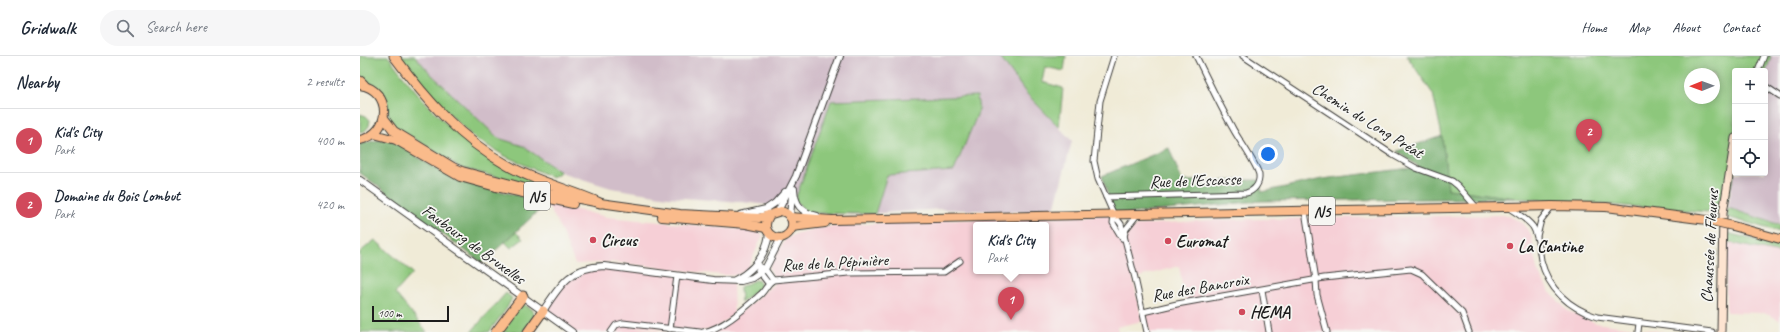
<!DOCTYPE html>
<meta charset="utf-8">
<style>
body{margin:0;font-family:Caveat,sans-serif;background:#f6f6f7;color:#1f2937}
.controls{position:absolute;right:12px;top:12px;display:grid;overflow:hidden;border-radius:4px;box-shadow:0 2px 10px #0003}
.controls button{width:36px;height:36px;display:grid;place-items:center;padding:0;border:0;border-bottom:1px solid #e0e1e3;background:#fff;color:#1f2937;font:20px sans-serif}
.compass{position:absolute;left:1324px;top:12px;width:36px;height:36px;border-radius:50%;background:#fff;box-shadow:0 2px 10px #0003;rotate:269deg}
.scale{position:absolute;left:12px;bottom:10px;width:77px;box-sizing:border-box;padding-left:4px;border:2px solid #1c1c1c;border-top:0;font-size:11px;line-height:14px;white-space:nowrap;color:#1c1c1c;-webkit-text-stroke:3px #f6f6f2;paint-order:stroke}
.you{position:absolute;left:908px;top:98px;width:14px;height:14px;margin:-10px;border:3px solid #fff;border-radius:50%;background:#1a73e8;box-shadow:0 0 0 6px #1a73e833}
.badge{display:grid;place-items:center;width:26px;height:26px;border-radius:50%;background:#d1495b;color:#fff;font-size:13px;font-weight:700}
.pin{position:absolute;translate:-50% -33px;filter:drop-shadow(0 1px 2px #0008)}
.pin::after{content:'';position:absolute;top:21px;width:14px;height:12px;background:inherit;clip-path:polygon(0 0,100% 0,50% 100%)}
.popup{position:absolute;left:613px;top:166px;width:76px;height:52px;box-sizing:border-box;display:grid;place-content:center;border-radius:4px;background:#fff;filter:drop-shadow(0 1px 3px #0005);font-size:13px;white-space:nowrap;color:#747a83}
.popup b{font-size:15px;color:#1f2937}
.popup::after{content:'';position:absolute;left:50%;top:100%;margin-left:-8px;border:8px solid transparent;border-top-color:#fff}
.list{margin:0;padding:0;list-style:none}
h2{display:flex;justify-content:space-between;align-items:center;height:52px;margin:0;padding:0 16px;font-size:17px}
h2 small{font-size:13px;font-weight:400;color:#747a83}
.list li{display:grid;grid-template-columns:26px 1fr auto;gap:12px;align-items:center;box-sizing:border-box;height:64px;padding:0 16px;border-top:1px solid #e0e1e3}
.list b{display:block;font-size:15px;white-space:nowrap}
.list p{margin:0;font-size:13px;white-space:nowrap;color:#747a83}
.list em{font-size:13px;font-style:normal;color:#747a83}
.icon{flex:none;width:22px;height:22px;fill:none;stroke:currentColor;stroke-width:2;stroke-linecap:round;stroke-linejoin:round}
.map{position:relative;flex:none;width:1420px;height:276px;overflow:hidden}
header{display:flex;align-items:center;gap:24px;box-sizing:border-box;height:56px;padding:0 20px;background:#fff;border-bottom:1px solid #e0e1e3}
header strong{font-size:19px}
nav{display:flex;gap:22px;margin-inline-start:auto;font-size:14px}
.search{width:280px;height:36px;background:#f6f6f7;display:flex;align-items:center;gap:10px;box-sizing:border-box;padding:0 14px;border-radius:22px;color:#747a83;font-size:15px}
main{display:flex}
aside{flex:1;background:#fff}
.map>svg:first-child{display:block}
.built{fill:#f6cfd6;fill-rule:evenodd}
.industrial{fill:#d1bdc9}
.green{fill:#8dc77b;stroke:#54724c;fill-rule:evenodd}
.forest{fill:#72ac6b;stroke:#476444}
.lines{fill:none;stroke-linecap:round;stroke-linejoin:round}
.minor-casing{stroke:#3c3b38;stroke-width:7}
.tertiary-casing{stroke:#3c3b38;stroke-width:8}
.secondary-casing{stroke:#3c3b38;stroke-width:9}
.primary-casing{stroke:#3c3b38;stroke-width:10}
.motorway-casing{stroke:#3c3b38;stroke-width:11}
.minor{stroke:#fff;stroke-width:5}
.tertiary{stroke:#fff;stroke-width:6}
.secondary{stroke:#fde4d1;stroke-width:7}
.primary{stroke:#fabb8b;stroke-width:8}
.motorway{stroke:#fabb8b;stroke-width:9}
.primary-bridge-casing{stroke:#3c3b38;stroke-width:10;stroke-linecap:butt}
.primary-bridge{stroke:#fabb8b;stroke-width:8}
.poi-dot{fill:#d1495b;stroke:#f6f6f2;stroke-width:1.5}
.labels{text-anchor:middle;stroke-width:3.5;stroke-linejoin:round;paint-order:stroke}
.shield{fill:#f6f6f2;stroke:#5d5d5c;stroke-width:1}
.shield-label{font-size:16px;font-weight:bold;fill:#1c1c1c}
.street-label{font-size:17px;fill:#1c1c1c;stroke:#f6f6f2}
.poi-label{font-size:17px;font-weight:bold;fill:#1c1c1c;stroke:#f6f6f2;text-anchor:start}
</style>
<header>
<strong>Gridwalk</strong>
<div class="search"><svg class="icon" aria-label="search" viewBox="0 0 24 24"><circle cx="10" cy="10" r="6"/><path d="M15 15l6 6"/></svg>Search here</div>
<nav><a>Home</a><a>Map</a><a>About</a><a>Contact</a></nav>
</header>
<main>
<aside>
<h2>Nearby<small>2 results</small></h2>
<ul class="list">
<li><span class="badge">1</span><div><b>Kid's City</b><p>Park</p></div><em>400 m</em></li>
<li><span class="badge">2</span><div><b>Domaine du Bois Lombut</b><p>Park</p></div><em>420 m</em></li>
</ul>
</aside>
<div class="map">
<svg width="1420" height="276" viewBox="0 0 1420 276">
<rect width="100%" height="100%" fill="#f6f6f2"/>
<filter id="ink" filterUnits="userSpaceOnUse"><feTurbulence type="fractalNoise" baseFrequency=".025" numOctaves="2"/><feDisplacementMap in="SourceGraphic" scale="8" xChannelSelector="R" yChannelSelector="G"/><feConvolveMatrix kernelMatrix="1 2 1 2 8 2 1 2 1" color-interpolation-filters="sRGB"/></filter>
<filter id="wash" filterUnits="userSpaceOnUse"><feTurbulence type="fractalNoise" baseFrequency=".012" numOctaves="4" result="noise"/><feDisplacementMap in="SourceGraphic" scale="16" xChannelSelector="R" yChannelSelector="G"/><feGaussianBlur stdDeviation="0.9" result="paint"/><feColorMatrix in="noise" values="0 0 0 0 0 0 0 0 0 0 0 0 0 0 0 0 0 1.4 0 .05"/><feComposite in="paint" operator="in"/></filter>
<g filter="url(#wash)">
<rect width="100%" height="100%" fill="#f0ebd7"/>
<g class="built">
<path d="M187,149H195L247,161L397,175L403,179L388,212L377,219H362L252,206L215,208L197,165Z"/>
<path d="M748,159L766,193L764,185L771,174L778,169L851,164L1146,159L1161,166L1171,178L1177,214L1189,235L1208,255L1236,267L1305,276H790L786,258L826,248L819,210L775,222L769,203L782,265L757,271L758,276H353L386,252L416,226L409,211L425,184L435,178L458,172L536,166ZM616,169H686V215H616Z"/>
<path d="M1366,186L1420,197V264L1404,257L1366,256Z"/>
<path d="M256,209L373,227L374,259L354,273L336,276L269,270L308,276H210L185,258L199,231L221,214Z"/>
</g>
<g class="industrial">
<path d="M55,0H639L666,37L712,85L693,157L582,153L492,159L382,146L308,141L251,132L200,116L163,90L138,82L71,18Z"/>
<path d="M1410,0H1420V169L1368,152L1375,111V117H1405V15Z"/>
</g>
<g class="green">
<path d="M0,0H28C55,36 84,71 122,96C145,112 172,123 196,136L101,112L34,70C25,62 31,49 24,39C21,34 14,31 9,27C5,25 3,21 0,18Z"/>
<path d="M39,0H55L71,18L138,82L163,90L200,116L191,121L145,100L113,81L71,40Z"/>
<path d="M639,0H706L704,15L685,11L682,26L703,32L699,71L666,37Z"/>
<path d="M1047,0H1411L1405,19V15H1375V117L1363,157L1155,142L1088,133L1081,75L1073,38ZM1330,18H1354V42H1330Z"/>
<path d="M617,40L619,54L594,115L527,119L515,158L447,157L435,144L471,45Z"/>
<path d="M0,58L6,60L10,64L9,70L5,75L0,76Z"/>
<path d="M1368,152L1420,169V176L1367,161Z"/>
<path d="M156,176L163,183L151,192L145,186Z"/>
<path d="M1367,177L1420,190V197L1366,186Z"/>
<path d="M15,184L53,217L35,237L67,276H0V196Z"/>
<path d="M395,224L399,225L401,230L381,247L380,231Z"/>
<path d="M146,237L152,242L147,252L129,276H111Z"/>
<path d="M163,248L173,254L174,260L163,276H139L158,251Z"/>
</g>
<g class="forest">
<path d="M1082,80L1088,133L1155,142L901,145L754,159L742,120L809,92L822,125L899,124L902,136L962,123L1059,111L1037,95Z"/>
<path d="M23,83L32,84L73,111L97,124L187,147L122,207L0,117V88Z"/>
</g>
</g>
<g filter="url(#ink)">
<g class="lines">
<defs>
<g id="minor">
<path d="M754,0L740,45L734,105L738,123L754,159L761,168L775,222L787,276"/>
<path d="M883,0L1033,99L1056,112L1092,125L1098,130L1116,151"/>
<path d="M1398,15L1404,0"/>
<path d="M1405,30L1420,40"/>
<path d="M746,141L886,137C894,135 900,128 899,119C897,108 878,83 872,71C859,48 848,24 836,0"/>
<path d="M1149,152C1157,157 1167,163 1173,171C1179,181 1179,193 1181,204C1188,233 1209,252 1237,261L1352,276"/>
<path d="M945,155L956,224L957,239L967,276"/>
<path d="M754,159L753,167L762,182"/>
<path d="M764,180L766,173L777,159"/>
<path d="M1177,180L1181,164L1192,150"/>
<path d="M396,209L405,213L413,224"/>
<path d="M398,214L408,227"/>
<path d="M902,234L909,276"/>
<path d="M783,256L817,248L964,222L1051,213L1062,218L1102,257L1109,276"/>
<path d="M310,273L317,220"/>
<path d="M251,276L256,269L263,267L340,276"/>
<path d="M343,276C364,272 385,252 401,238C406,233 407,228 413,224L489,217L584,216L600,205"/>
<path d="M1278,276L1279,267"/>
</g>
<g id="tertiary">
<path d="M0,124L212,276"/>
<path d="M434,133C435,149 441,156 457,160"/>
<path d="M418,155L436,120L480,0"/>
<path d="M380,159L406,153L415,147L425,136"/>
<path d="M430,160L432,139"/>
<path d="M375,224C394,214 406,199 409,178"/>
<path d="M183,255C200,229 210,211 244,210L353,224L381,225L392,222L405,213L421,182"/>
</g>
<path id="secondary" d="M1361,276L1363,157L1375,82"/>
<g id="primary">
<path d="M0,29C32,34 32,77 0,84"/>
<path d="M24,62L34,75L93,111L102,115L169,133L240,147L320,158L399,162L421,155C436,159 436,177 421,182C408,182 402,171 409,160"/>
<path d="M14,78L36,84L100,121L136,131L213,148"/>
<path d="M302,161L386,168L406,172"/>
<path d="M430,161L472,164L1192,150L1246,151L1347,164"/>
<path d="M1373,170L1420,183"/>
<path d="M432,171L465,167"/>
</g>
<g id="motorway">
<path d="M34,0C65,42 100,83 147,109C176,126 209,133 240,147"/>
<path d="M0,25L4,29"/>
<path d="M136,276L163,240"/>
<path d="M168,276L183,255"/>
</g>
</defs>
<use href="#minor" class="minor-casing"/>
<use href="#tertiary" class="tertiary-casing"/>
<use href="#secondary" class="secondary-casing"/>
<use href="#primary" class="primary-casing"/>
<use href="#motorway" class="motorway-casing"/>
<use href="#minor" class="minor"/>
<use href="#tertiary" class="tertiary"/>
<use href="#secondary" class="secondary"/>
<use href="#primary" class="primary"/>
<use href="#motorway" class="motorway"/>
<defs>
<path id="primary-bridge" d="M1347,164L1373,170"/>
</defs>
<use href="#primary-bridge" class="primary-bridge-casing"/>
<use href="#primary-bridge" class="primary-bridge"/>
</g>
</g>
<g class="poi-dot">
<circle cx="233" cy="184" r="4"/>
<circle cx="808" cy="185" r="4"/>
<circle cx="1150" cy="190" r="4"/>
<circle cx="882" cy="256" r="4"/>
</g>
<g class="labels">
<g class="shield">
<rect x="164" y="126" width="26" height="28" rx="3"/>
<rect x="949" y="141" width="26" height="28" rx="3"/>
</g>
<g class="shield-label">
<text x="177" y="146">N5</text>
<text x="962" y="161">N5</text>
</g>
<g class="street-label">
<text transform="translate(1008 64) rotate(32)" y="6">Chemin du Long Préat</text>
<text transform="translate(835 124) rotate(-2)" y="6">Rue de l'Escasse</text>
<text transform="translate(114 188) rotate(36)" y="6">Faubourg de Bruxelles</text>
<text transform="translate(1349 190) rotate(-87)" y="6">Chaussée de Fleurus</text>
<text transform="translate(475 206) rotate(-3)" y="6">Rue de la Pépinière</text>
<text transform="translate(840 231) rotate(-10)" y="6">Rue des Bancroix</text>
</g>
<g class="poi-label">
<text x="241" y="190">Circus</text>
<text x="816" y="191">Euromat</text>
<text x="1158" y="196">La Cantine</text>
<text x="890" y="262">HEMA</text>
</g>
</g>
</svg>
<div class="controls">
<button>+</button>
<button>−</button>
<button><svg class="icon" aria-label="locate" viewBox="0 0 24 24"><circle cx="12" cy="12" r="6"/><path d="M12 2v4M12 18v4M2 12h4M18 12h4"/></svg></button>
</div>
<svg class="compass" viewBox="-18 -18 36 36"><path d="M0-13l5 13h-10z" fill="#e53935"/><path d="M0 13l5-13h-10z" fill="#747a83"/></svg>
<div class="scale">100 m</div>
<div class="you"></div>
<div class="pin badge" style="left:651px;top:264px">1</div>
<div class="popup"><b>Kid's City</b>Park</div>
<div class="pin badge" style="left:1229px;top:96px">2</div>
</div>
</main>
